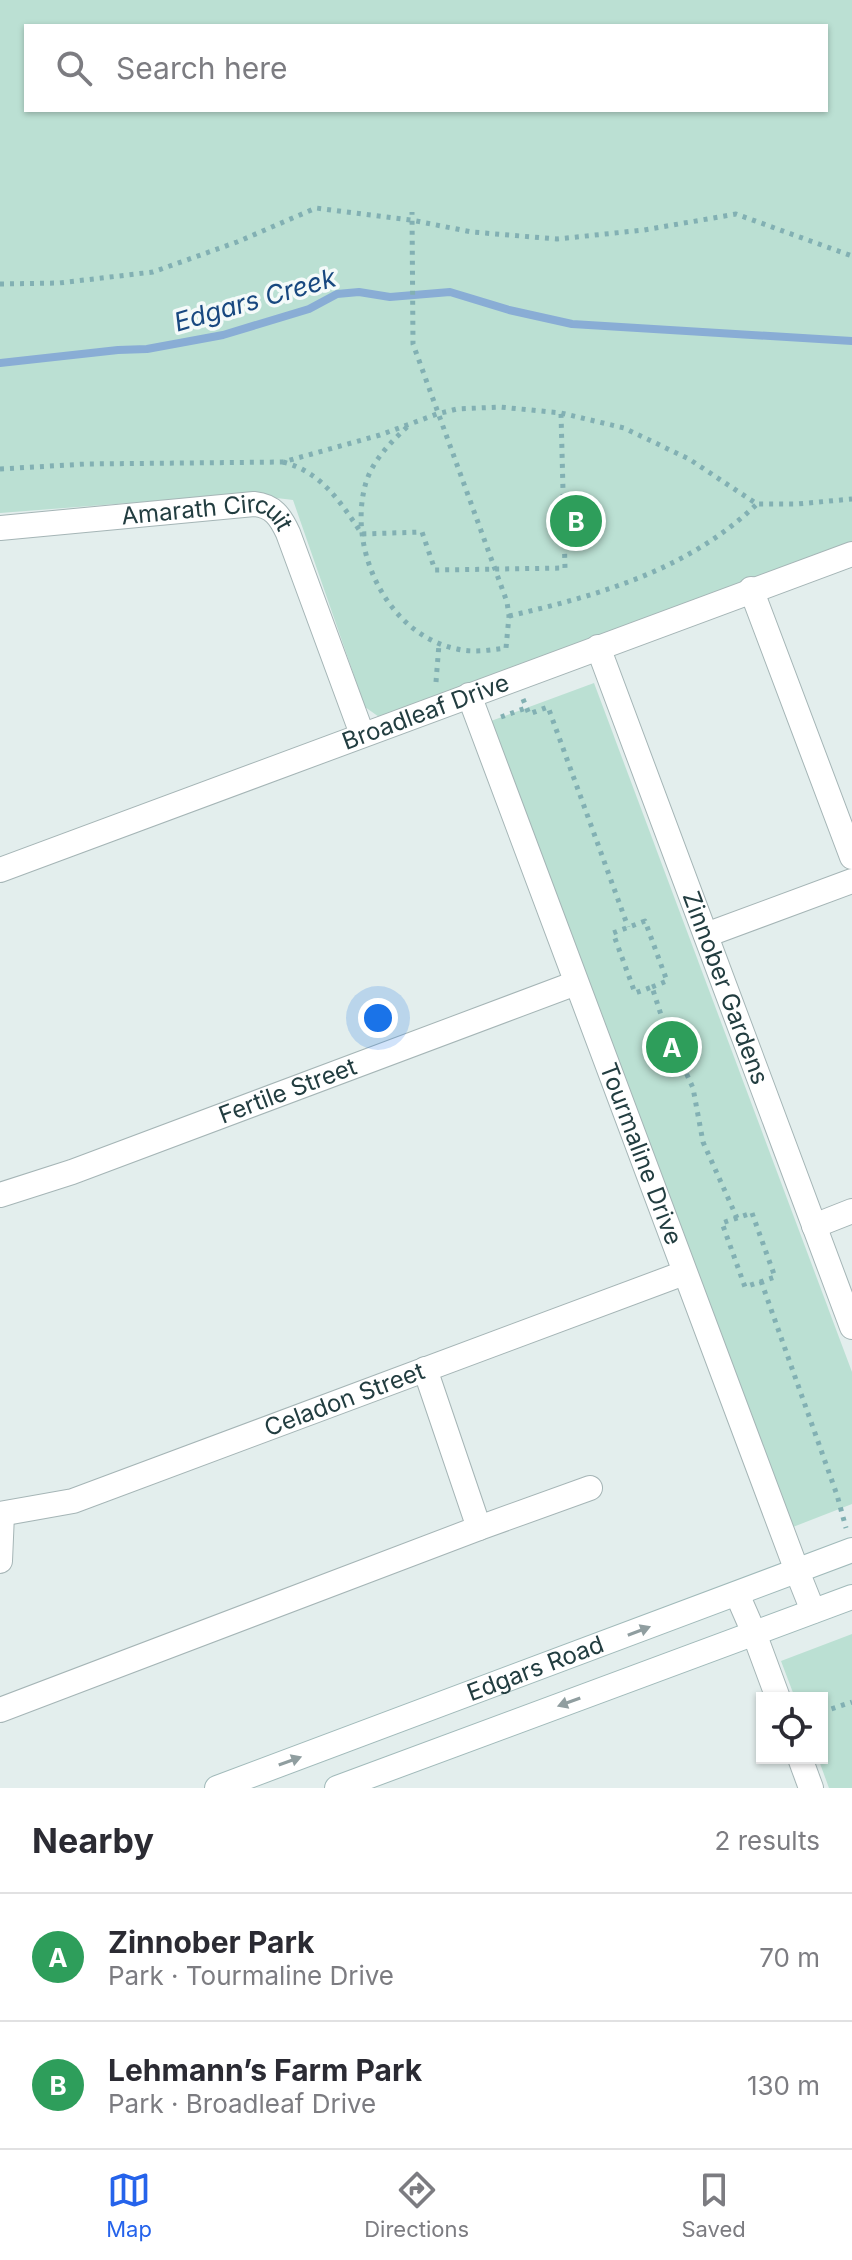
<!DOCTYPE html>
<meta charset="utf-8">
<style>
body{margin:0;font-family:Inter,sans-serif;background:#f2f2f3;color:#2b2b33}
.controls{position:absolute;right:24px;bottom:24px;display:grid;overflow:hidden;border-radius:0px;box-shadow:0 2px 6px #0004}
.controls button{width:72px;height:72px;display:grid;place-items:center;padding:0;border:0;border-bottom:2px solid #e1e1e2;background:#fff;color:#2b2b33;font:40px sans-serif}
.you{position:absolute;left:378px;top:1018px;width:28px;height:28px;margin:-20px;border:6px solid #fff;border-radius:50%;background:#1a73e8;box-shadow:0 0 0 12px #1a73e833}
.badge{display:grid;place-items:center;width:52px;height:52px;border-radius:50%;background:#2563eb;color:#fff;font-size:26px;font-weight:700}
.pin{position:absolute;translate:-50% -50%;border:4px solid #fff;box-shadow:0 2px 8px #0006}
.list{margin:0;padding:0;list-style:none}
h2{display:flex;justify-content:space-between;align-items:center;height:104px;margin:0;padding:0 32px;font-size:34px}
h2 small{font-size:26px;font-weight:400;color:#7c7c81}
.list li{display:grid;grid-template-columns:52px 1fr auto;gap:24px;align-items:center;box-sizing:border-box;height:128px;padding:0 32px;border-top:2px solid #e1e1e2}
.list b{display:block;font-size:30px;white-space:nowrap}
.list p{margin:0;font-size:26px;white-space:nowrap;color:#7c7c81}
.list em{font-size:26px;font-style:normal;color:#7c7c81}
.icon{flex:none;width:44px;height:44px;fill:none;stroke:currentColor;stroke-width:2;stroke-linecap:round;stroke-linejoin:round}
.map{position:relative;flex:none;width:852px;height:1788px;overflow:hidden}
.search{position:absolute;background:#fff;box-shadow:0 2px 6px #0004;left:24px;right:24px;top:24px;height:88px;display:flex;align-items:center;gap:20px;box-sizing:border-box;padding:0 28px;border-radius:0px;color:#7c7c81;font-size:30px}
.sheet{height:360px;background:#fff}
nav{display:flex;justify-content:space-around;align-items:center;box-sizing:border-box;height:112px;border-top:2px solid #e1e1e2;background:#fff;font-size:22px;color:#7c7c81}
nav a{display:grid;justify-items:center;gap:4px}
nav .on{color:#2563eb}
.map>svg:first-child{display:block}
.green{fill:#bbe0d3;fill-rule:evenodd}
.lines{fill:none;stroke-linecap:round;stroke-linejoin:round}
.stream{stroke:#89add5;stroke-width:8}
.minor-casing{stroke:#a5b5b6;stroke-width:26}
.tertiary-casing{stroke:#a5b5b6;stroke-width:26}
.secondary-casing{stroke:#a1baba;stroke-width:26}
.path{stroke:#82b0b3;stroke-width:5;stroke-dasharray:4 6;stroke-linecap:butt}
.minor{stroke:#fff;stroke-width:24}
.tertiary{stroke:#fff;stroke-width:24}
.secondary{stroke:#fff;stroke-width:24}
.oneway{fill:#909ea0}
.labels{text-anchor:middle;stroke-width:7;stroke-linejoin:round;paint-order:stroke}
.street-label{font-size:24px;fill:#223d40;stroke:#f4faf9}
.water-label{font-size:26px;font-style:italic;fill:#184880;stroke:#f4faf9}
</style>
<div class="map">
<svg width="852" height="1788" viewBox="0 0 852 1788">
<rect width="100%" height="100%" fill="#e3eeed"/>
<g class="green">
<path d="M0,0H852V542L382,719L365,707L293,500L245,494L0,513ZM26,26H826V110H26Z"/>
<path d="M594,683L852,1372V1504L793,1527L491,721Z"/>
<path d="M852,1634V1788H829L818,1758H822V1698H795L781,1661Z"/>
</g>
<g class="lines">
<path class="stream" d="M0,363L118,350L147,349L223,335L309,309L337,294L359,292L390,297L450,292L509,310L572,324L852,341"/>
<defs>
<g id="minor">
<path id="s1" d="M0,528L254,504C273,506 280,516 288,533L362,734"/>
<path d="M751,589L852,857"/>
<path id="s2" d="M598,647L852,1327"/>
<path id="s3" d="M469,695L797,1571"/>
<path id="s4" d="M0,870L852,554"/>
<path d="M706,935L852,881"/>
<path id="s5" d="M0,1195L72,1172L576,983"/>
<path d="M814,1226L852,1211"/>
<path id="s6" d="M0,1514L73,1501L684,1273"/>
<path d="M479,1528L590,1488"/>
<path d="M0,1561L2,1514"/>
<path d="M754,1633L778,1698"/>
<path d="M0,1710L479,1528L425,1369"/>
<path d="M800,1758L811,1788"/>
</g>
<g id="tertiary">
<path d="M797,1571L813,1611"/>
<path d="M737,1594L754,1633"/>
</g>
<g id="secondary">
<path id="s7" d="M217,1788L852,1550"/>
<path d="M337,1788L852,1597"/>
</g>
</defs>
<use href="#minor" class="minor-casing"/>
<use href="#tertiary" class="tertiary-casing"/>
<use href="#secondary" class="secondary-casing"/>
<g class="path">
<path d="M0,284L59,283L153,272L237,242L316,208L411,220L472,232L557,239L644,230L736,214L852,256"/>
<path d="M407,427C390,443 371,462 365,486C348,551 388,635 457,649C473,653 490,650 506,648L509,616L507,602L413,344L412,212"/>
<path d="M283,462C322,472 341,503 362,534L422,532L435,570L565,568L561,413"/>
<path d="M0,469L86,464L283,462L380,435L437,414L457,409L500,407L561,413L624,428L689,459L757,504H797L852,499"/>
<path d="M509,616C600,595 688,570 757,504"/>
<path d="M436,682L439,644"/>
<path d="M523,699L529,714L548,707L628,927"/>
<path d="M501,717L526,708"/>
<path d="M652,987L667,981L645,921L613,933L635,993L652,987L664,1024L693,1088L703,1142L737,1218"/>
<path d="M752,1213L775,1277L745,1287L722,1223Z"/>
<path d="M761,1281L837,1495L846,1528"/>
<path d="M822,1712L852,1702"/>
</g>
<use href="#minor" class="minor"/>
<use href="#tertiary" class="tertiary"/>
<use href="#secondary" class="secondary"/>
</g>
<defs><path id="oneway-solid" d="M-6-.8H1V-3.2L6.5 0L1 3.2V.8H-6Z" transform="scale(2)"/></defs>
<g class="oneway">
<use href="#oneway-solid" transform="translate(639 1631) rotate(-21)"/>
<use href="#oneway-solid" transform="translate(569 1702) rotate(160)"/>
<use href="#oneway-solid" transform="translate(290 1761) rotate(-20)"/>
</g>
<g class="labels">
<g class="street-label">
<text dy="8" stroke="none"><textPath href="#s1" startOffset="210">Amarath Circuit</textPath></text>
<text dy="8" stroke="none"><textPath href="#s4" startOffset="454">Broadleaf Drive</textPath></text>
<text dy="8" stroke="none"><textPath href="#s2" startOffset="364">Zinnober Gardens</textPath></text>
<text dy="8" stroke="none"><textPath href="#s5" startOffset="306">Fertile Street</textPath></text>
<text dy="8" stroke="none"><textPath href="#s3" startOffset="490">Tourmaline Drive</textPath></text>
<text dy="8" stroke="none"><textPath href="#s6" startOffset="364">Celadon Street</textPath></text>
<text dy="8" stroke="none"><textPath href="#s7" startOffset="340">Edgars Road</textPath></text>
</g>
<g class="water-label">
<text transform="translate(255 300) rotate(-16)" y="9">Edgars Creek</text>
</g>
</g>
</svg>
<div class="controls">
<button><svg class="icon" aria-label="locate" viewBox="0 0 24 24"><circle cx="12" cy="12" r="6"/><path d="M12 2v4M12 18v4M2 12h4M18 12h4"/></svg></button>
</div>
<div class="you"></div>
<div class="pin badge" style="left:672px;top:1047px;background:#2e9e5b">A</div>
<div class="pin badge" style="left:576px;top:521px;background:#2e9e5b">B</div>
<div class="search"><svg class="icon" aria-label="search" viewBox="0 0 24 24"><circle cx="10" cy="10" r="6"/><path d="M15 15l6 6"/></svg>Search here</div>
</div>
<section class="sheet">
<h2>Nearby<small>2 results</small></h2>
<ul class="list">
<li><span class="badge" style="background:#2e9e5b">A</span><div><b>Zinnober Park</b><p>Park · Tourmaline Drive</p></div><em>70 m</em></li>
<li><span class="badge" style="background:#2e9e5b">B</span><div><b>Lehmann’s Farm Park</b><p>Park · Broadleaf Drive</p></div><em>130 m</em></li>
</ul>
</section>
<nav>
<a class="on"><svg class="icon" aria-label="map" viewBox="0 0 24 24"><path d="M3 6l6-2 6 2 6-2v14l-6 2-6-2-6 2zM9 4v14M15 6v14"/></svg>Map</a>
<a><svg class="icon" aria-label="directions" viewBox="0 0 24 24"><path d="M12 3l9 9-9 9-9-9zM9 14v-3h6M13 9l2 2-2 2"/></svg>Directions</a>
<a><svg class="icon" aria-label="saved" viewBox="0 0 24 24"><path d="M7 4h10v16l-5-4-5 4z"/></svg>Saved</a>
</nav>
